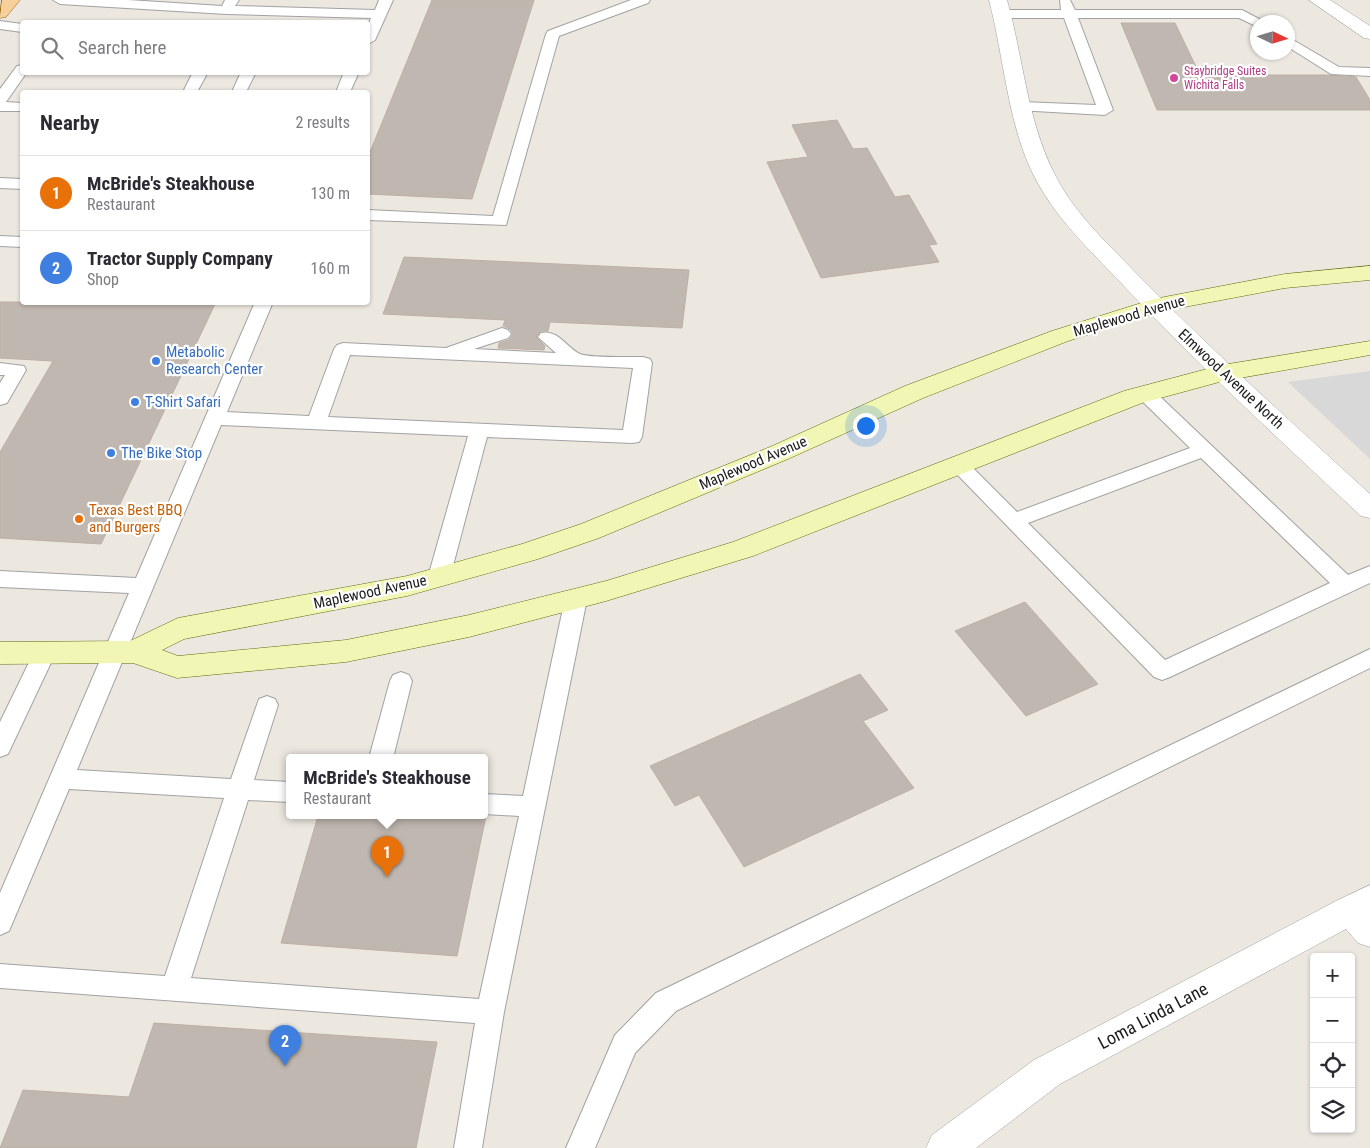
<!DOCTYPE html>
<meta charset="utf-8">
<style>
body{margin:0;font-family:"Roboto Condensed",sans-serif;background:#f2f2f3;color:#2b2b33}
.controls{position:absolute;right:15px;bottom:15px;display:grid;overflow:hidden;border-radius:5px;box-shadow:0 1px 4px #0004}
.controls button{width:45px;height:45px;display:grid;place-items:center;padding:0;border:0;border-bottom:1px solid #e1e1e2;background:#fff;color:#2b2b33;font:25px sans-serif}
.compass{position:absolute;left:1250px;top:15px;width:45px;height:45px;border-radius:50%;background:#fff;box-shadow:0 1px 4px #0004;rotate:94deg}
.you{position:absolute;left:865px;top:425px;width:18px;height:18px;margin:-12px;border:4px solid #fff;border-radius:50%;background:#1a73e8;box-shadow:0 0 0 8px #1a73e833}
.badge{display:grid;place-items:center;width:32px;height:32px;border-radius:50%;background:#bd0908;color:#fff;font-size:16px;font-weight:700}
.pin{position:absolute;translate:-50% -41px;filter:drop-shadow(0 1px 2px #0008)}
.pin::after{content:'';position:absolute;top:26px;width:18px;height:15px;background:inherit;clip-path:polygon(0 0,100% 0,50% 100%)}
.popup{position:absolute;left:286px;top:754px;width:202px;height:65px;box-sizing:border-box;display:grid;place-content:center;border-radius:5px;background:#fff;filter:drop-shadow(0 1px 4px #0005);font-size:16px;white-space:nowrap;color:#7c7c81}
.popup b{font-size:19px;color:#2b2b33}
.popup::after{content:'';position:absolute;left:50%;top:100%;margin-left:-10px;border:10px solid transparent;border-top-color:#fff}
.list{margin:0;padding:0;list-style:none}
h2{display:flex;justify-content:space-between;align-items:center;height:65px;margin:0;padding:0 20px;font-size:21px}
h2 small{font-size:16px;font-weight:400;color:#7c7c81}
.list li{display:grid;grid-template-columns:32px 1fr auto;gap:15px;align-items:center;box-sizing:border-box;height:75px;padding:0 20px;border-top:1px solid #e1e1e2}
.list b{display:block;font-size:19px;white-space:nowrap}
.list p{margin:0;font-size:16px;white-space:nowrap;color:#7c7c81}
.list em{font-size:16px;font-style:normal;color:#7c7c81}
.icon{flex:none;width:28px;height:28px;fill:none;stroke:currentColor;stroke-width:2;stroke-linecap:round;stroke-linejoin:round}
.map{position:relative;flex:none;width:1370px;height:1148px;overflow:hidden}
.search{position:absolute;background:#fff;box-shadow:0 1px 4px #0004;left:20px;top:20px;width:350px;height:55px;display:flex;align-items:center;gap:12px;box-sizing:border-box;padding:0 18px;border-radius:5px;color:#7c7c81;font-size:19px}
.panel{position:absolute;background:#fff;box-shadow:0 1px 4px #0004;left:20px;top:90px;width:350px;height:215px;border-radius:5px}
.map>svg:first-child{display:block}
.residential{fill:#d9d8d8}
.building{fill:#c0b8b0;stroke:#bdafa3}
.lines{fill:none;stroke-linecap:round;stroke-linejoin:round}
.lane-casing{stroke:#a2a2a2;stroke-width:2}
.street-casing{stroke:#a2a2a2;stroke-width:1}
.secondary-casing{stroke:#5f6a09;stroke-width:1}
.primary-casing{stroke:#8b5f06;stroke-width:1}
.lane{fill:#fff;fill-rule:evenodd}
.street{fill:#fff;fill-rule:evenodd}
.secondary{fill:#f2f6b4;fill-rule:evenodd}
.primary{fill:#f7cf9a;fill-rule:evenodd}
.hotel-dot{fill:#d1479c;stroke:#fff;stroke-width:2}
.shop-dot{fill:#3f7fe0;stroke:#fff;stroke-width:2}
.food-dot{fill:#e8710a;stroke:#fff;stroke-width:2}
.labels{text-anchor:middle;stroke-width:4.5;stroke-linejoin:round;paint-order:stroke}
.far-hotel-label{font-size:12px;fill:#b23c85;stroke:#fff;text-anchor:start}
.street-label{font-size:15px;fill:#1b1b1b;stroke:#fff}
.shop-label{font-size:15px;fill:#366cbe;stroke:#fff;text-anchor:start}
.food-label{font-size:15px;fill:#c56008;stroke:#fff;text-anchor:start}
.near-street-label{font-size:18px;fill:#1b1b1b;stroke:#fff}
</style>
<div class="map">
<svg width="1370" height="1148" viewBox="0 0 1370 1148">
<rect width="100%" height="100%" fill="#ece8e0"/>
<path class="residential" d="M1370,371V459L1288,382Z"/>
<g class="building">
<path d="M432,0H534L472,199L368,194V157Z"/>
<path d="M1121,23H1175L1200,75H1329L1356,77L1370,100V110H1157Z"/>
<path d="M837,120L853,149L867,148L895,197L909,195L937,244L929,245L939,262L821,278L767,162L808,157L792,125Z"/>
<path d="M404,257L689,270L682,328L550,322L548,331H541L536,337L545,346L544,350L498,348L499,343L509,340L513,334L510,329L503,326L505,320L383,314Z"/>
<path d="M0,302H216L101,544L0,538V452L53,361L0,358Z"/>
<path d="M1025,602L1098,684L1026,716L955,631Z"/>
<path d="M860,674L888,710L863,721L914,788L744,867L699,795L675,806L650,766Z"/>
<path d="M318,816H486L457,956L281,943Z"/>
<path d="M154,1023L437,1042L416,1148H0L23,1090L129,1097Z"/>
</g>
<g class="lines">
<defs>
<g id="lane">
<path d="M53,0H128L222,6L225,0H239L235,6L375,10L379,0H393L375,40L368,44V26L371,18L226,14L60,4Z"/>
<path d="M631,0H650L648,3L559,36L506,225L368,220V210L493,216L546,34L548,31Z"/>
<path d="M1060,0H1070L1075,10H1242L1265,22H1258V27L1239,18H1078L1113,110L1105,115L1017,110L1014,107L1017,104L1022,102L1096,105L1064,18H1003L996,14L1003,10H1061Z"/>
<path d="M0,21L22,24V32L0,29Z"/>
<path d="M1288,37L1339,67L1370,68V76L1331,74L1288,47Z"/>
<path d="M22,65V72H27L6,102L22,103V111H0V89L17,66Z"/>
<path d="M193,72H208L197,92H183Z"/>
<path d="M241,72H256L246,92H232Z"/>
<path d="M344,72H359L350,92H336Z"/>
<path d="M0,178L22,179V189L0,188Z"/>
<path d="M0,236L22,237V247L0,246Z"/>
<path d="M255,302H273L227,412L309,416L334,349L337,345L343,343L446,348L502,328L508,330L511,334L508,338L474,349L556,353L538,337L541,333C558,329 566,347 580,354C590,358 630,357 643,357L650,359L652,363L642,437L639,442L632,443L487,437L450,577L447,583L439,585L431,583L428,577L468,436L221,425L77,770L231,779L259,699L267,696L275,699L278,705L254,780L290,782V802L248,800L191,978L479,999L519,816L484,814V794L523,796L565,599L568,593L576,591L584,593L587,599L504,1012L482,1148H454L475,1023L0,988V964L165,976L224,798L69,789L9,931L0,935V893L129,593L0,587V571L136,578ZM350,355L633,368L623,430L328,417Z"/>
<path d="M0,363L24,366L26,370L7,403L0,405V383L5,375H0Z"/>
<path d="M1145,387L1152,389L1348,575L1370,566V583L1170,677L1162,680L1154,677L948,465L951,460L958,458L965,460L1017,512L1190,448L1138,397L1136,393L1138,389ZM1201,458L1330,583L1165,660L1028,523Z"/>
<path d="M45,643L53,646L56,652L8,754L0,757V722L37,646Z"/>
<path d="M1370,649V668L676,1011L635,1053L595,1148H566L615,1035L656,993Z"/>
<path d="M401,672L409,675L412,681L393,758H369L390,681L393,675Z"/>
</g>
<g id="street">
<path d="M989,0H1007C1023,57 1027,118 1053,171C1072,211 1106,242 1136,273C1211,350 1291,422 1370,494V518L1361,516C1280,440 1198,365 1122,284C1089,249 1053,216 1032,172C1007,119 1004,57 989,0Z"/>
<path d="M1309,0H1330L1370,26V39L1364,38Z"/>
<path d="M1370,885V947L1358,943L1346,929L1060,1084L976,1148H926L932,1135L1034,1060L1338,900Z"/>
</g>
<path id="secondary" d="M1370,266V280L1285,288L1158,312L1068,341L923,398L788,459L599,538L538,559L407,596L184,639L162,650L178,656L346,640L469,615L606,581L733,542L1124,391L1222,365L1370,341V355L1223,381L1142,403L753,556L606,601L469,637L346,662L177,678L133,663L0,664V642L130,641L178,618L407,576L522,544L581,524L770,447L905,386L1052,331L1154,299L1285,274Z"/>
<path id="primary" d="M2,0H20L6,17L0,18Z"/>
</defs>
<use href="#lane" class="lane-casing"/>
<use href="#street" class="street-casing"/>
<use href="#secondary" class="secondary-casing"/>
<use href="#primary" class="primary-casing"/>
<use href="#lane" class="lane"/>
<use href="#street" class="street"/>
<use href="#secondary" class="secondary"/>
<use href="#primary" class="primary"/>
</g>
<circle class="hotel-dot" cx="1174" cy="78" r="5"/>
<g class="shop-dot">
<circle cx="156" cy="361" r="5"/>
<circle cx="135" cy="402" r="5"/>
<circle cx="111" cy="453" r="5"/>
</g>
<circle class="food-dot" cx="79" cy="519" r="5"/>
<g class="labels">
<g class="far-hotel-label">
<text x="1184" y="75">Staybridge Suites<tspan x="1184" dy="14">Wichita Falls</tspan></text>
</g>
<g class="street-label">
<text transform="translate(1129 316) rotate(-16)" y="5">Maplewood Avenue</text>
<text transform="translate(1231 379) rotate(43)" y="5">Elmwood Avenue North</text>
<text transform="translate(753 463) rotate(-23)" y="5">Maplewood Avenue</text>
<text transform="translate(370 592) rotate(-12)" y="5">Maplewood Avenue</text>
</g>
<g class="shop-label">
<text x="166" y="357">Metabolic<tspan x="166" dy="17">Research Center</tspan></text>
<text x="145" y="407">T-Shirt Safari</text>
<text x="121" y="458">The Bike Stop</text>
</g>
<g class="food-label">
<text x="89" y="515">Texas Best BBQ<tspan x="89" dy="17">and Burgers</tspan></text>
</g>
<g class="near-street-label">
<text transform="translate(1153 1016) rotate(-28)" y="6">Loma Linda Lane</text>
</g>
</g>
</svg>
<div class="controls">
<button>+</button>
<button>−</button>
<button><svg class="icon" aria-label="locate" viewBox="0 0 24 24"><circle cx="12" cy="12" r="6"/><path d="M12 2v4M12 18v4M2 12h4M18 12h4"/></svg></button>
<button><svg class="icon" aria-label="layers" viewBox="0 0 24 24"><path d="M12 4l9 5-9 5-9-5zM3 14l9 5 9-5"/></svg></button>
</div>
<svg class="compass" viewBox="-18 -18 36 36"><path d="M0-13l5 13h-10z" fill="#e53935"/><path d="M0 13l5-13h-10z" fill="#7c7c81"/></svg>
<div class="you"></div>
<div class="pin badge" style="left:387px;top:877px;background:#e8710a">1</div>
<div class="popup"><b>McBride's Steakhouse</b>Restaurant</div>
<div class="pin badge" style="left:285px;top:1066px;background:#3f7fe0">2</div>
<div class="search"><svg class="icon" aria-label="search" viewBox="0 0 24 24"><circle cx="10" cy="10" r="6"/><path d="M15 15l6 6"/></svg>Search here</div>
<section class="panel">
<h2>Nearby<small>2 results</small></h2>
<ul class="list">
<li><span class="badge" style="background:#e8710a">1</span><div><b>McBride's Steakhouse</b><p>Restaurant</p></div><em>130 m</em></li>
<li><span class="badge" style="background:#3f7fe0">2</span><div><b>Tractor Supply Company</b><p>Shop</p></div><em>160 m</em></li>
</ul>
</section>
</div>
